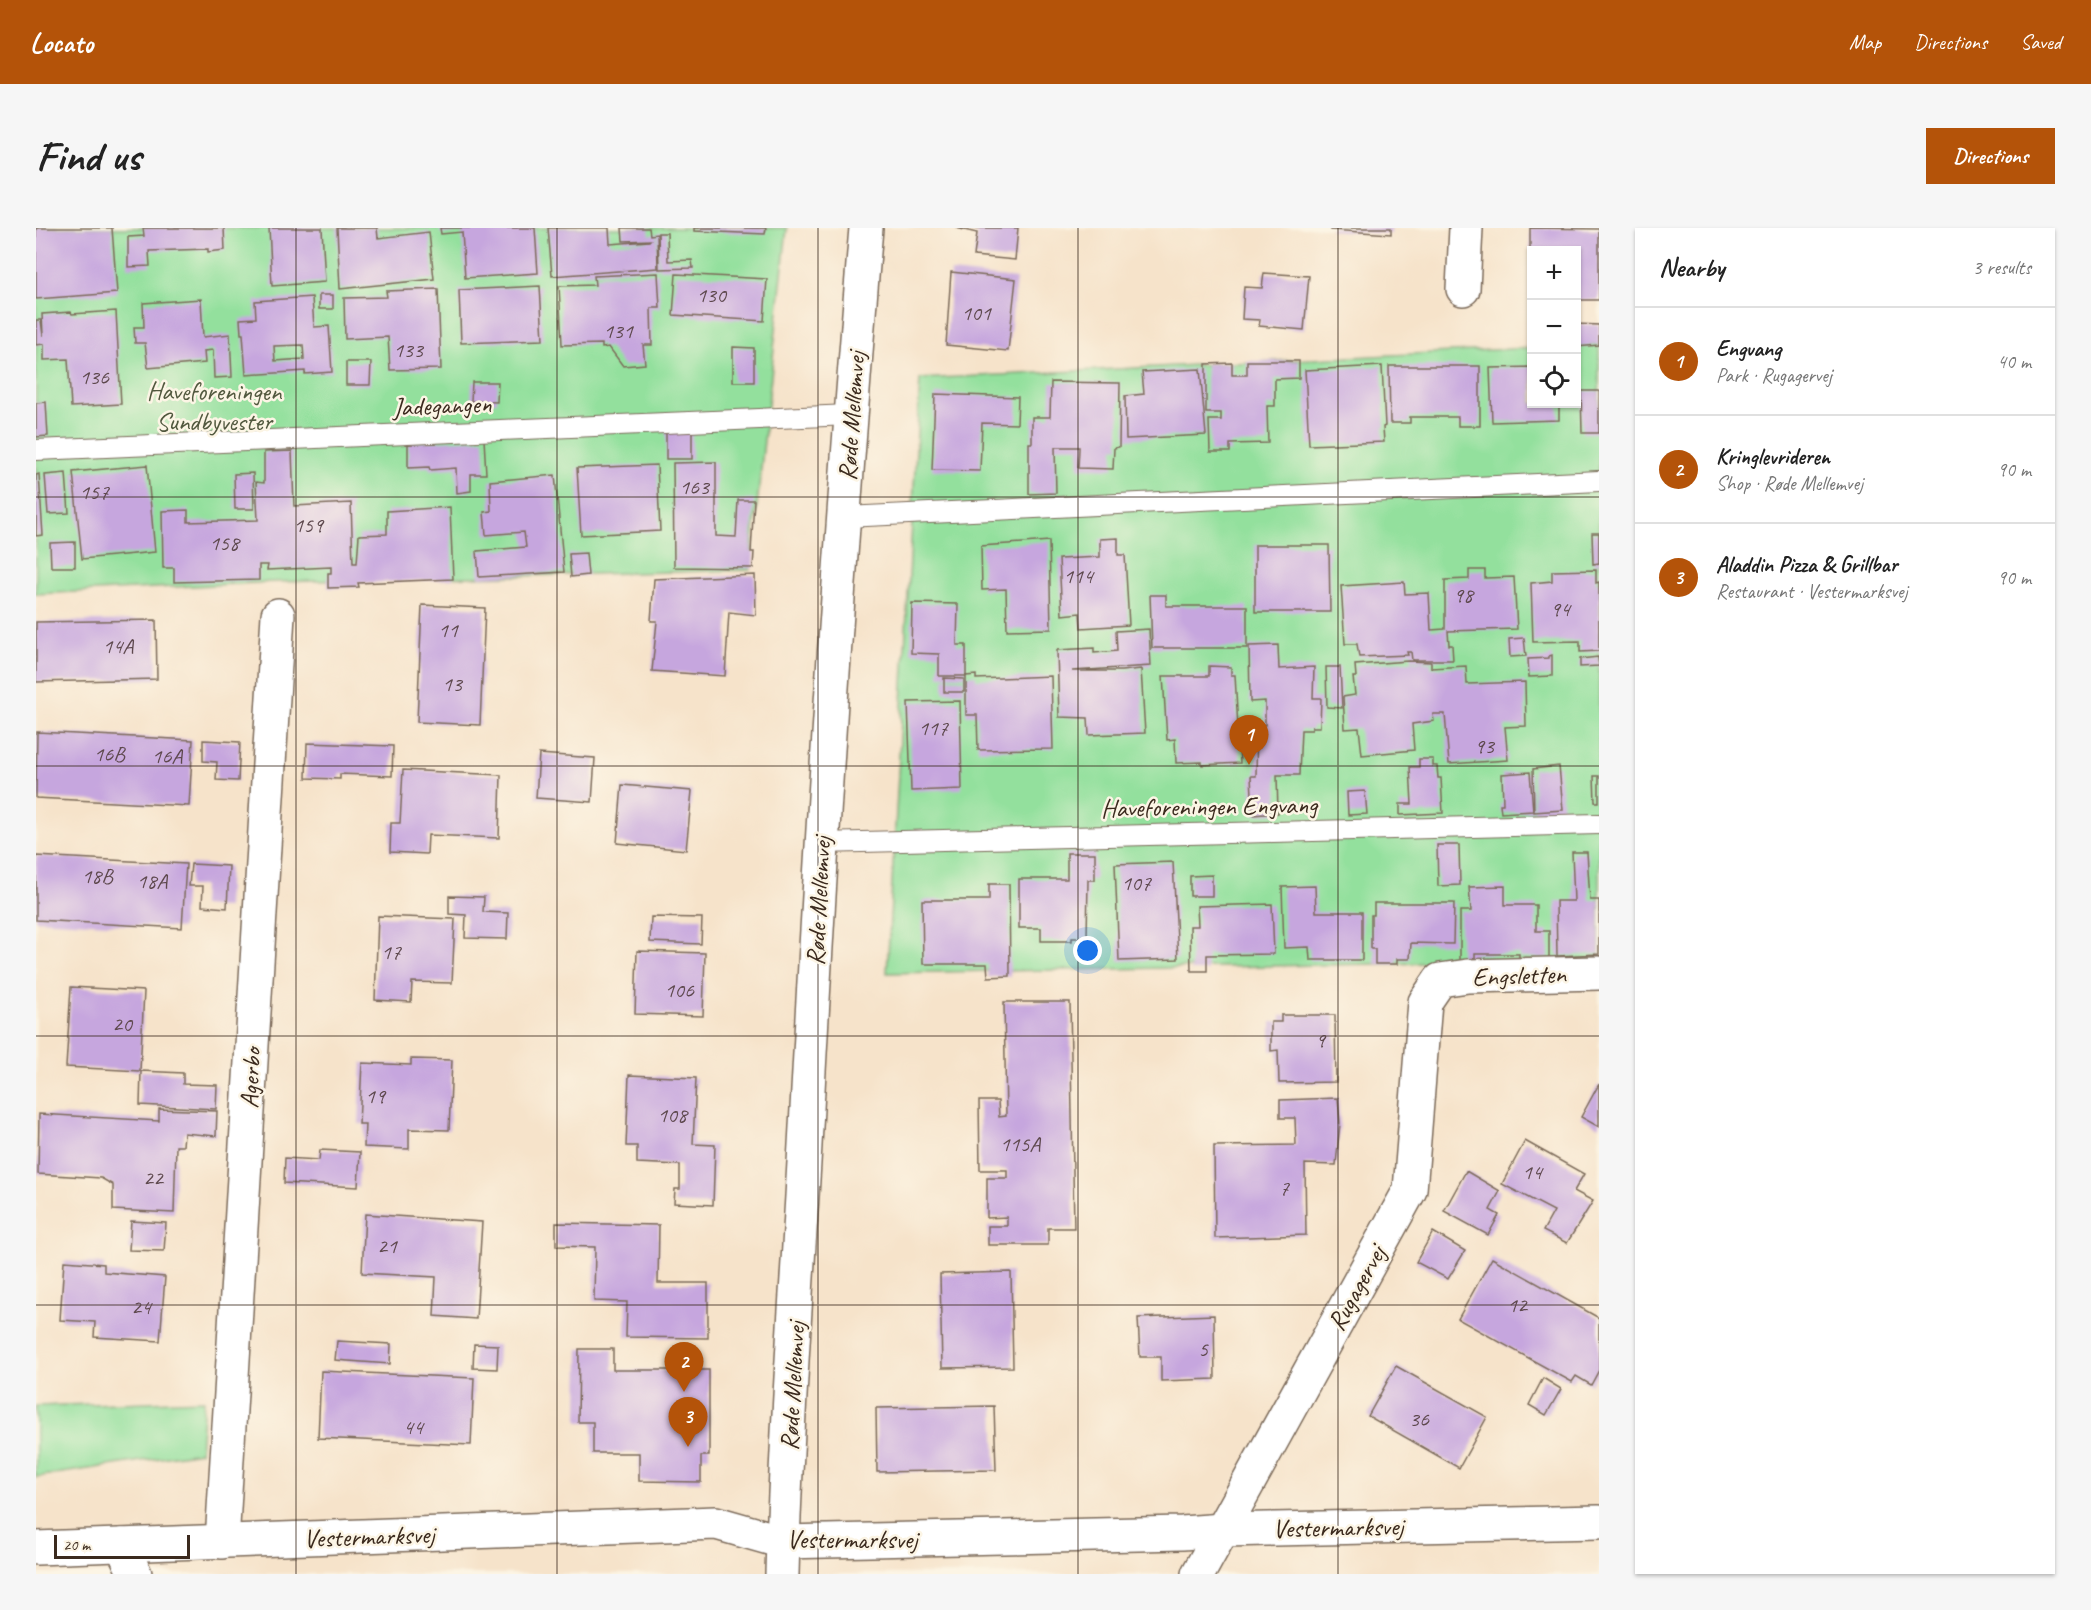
<!DOCTYPE html>
<meta charset="utf-8">
<style>
body{margin:0;font-family:Caveat,sans-serif;background:#f6f6f6;color:#222}
.controls{position:absolute;right:18px;top:18px;display:grid;overflow:hidden;border-radius:0px;box-shadow:0 2px 4px #0004}
.controls button{width:54px;height:54px;display:grid;place-items:center;padding:0;border:0;border-bottom:2px solid #e0e0e0;background:#fff;color:#222;font:30px sans-serif}
.scale{position:absolute;left:18px;bottom:15px;width:136px;box-sizing:border-box;padding-left:6px;border:3px solid #3b2a1e;border-top:0;font-size:16px;line-height:21px;white-space:nowrap;color:#3b2a1e;-webkit-text-stroke:4px #fcf5e5;paint-order:stroke}
.you{position:absolute;left:1052px;top:723px;width:21px;height:21px;margin:-15px;border:4px solid #fff;border-radius:50%;background:#1a73e8;box-shadow:0 0 0 9px #1a73e833}
.badge{display:grid;place-items:center;width:39px;height:39px;border-radius:50%;background:#b45309;color:#fff;font-size:20px;font-weight:700}
.pin{position:absolute;translate:-50% -50px;filter:drop-shadow(0 2px 3px #0008)}
.pin::after{content:'';position:absolute;top:32px;width:21px;height:18px;background:inherit;clip-path:polygon(0 0,100% 0,50% 100%)}
.list{margin:0;padding:0;list-style:none}
h2{display:flex;justify-content:space-between;align-items:center;height:78px;margin:0;padding:0 24px;font-size:26px}
h2 small{font-size:20px;font-weight:400;color:#767676}
.list li{display:grid;grid-template-columns:39px 1fr auto;gap:18px;align-items:center;box-sizing:border-box;height:108px;padding:0 24px;border-top:2px solid #e0e0e0}
.list b{display:block;font-size:22px;white-space:nowrap}
.list p{margin:0;font-size:20px;white-space:nowrap;color:#767676}
.list em{font-size:20px;font-style:normal;color:#767676}
.icon{flex:none;width:33px;height:33px;fill:none;stroke:currentColor;stroke-width:2;stroke-linecap:round;stroke-linejoin:round}
.map{position:relative;flex:none;width:1563px;height:1346px;overflow:hidden;border-radius:0px}
header{display:flex;align-items:center;gap:36px;box-sizing:border-box;height:84px;padding:0 30px;background:#b45309;color:#fff}
header strong{font-size:28px}
nav{display:flex;gap:33px;margin-inline-start:auto;font-size:21px}
.intro{display:flex;align-items:center;justify-content:space-between;box-sizing:border-box;height:144px;padding:0 36px}
h1{margin:0;font-size:42px}
.button{padding:15px 27px;border-radius:0px;background:#b45309;color:#fff;font-size:21px;font-weight:700}
main{display:flex;gap:36px;padding:0 36px}
aside{flex:1;background:#fff;border-radius:0px;box-shadow:0 2px 4px #0004}
.map>svg:first-child{display:block}
.green{fill:#93e09d;stroke:#67855e;stroke-width:1.5}
.building{fill:#c6a6de;fill-rule:evenodd}
.lines{fill:none;stroke-linecap:round;stroke-linejoin:round}
.service-casing{stroke:#7c6b5a;stroke-width:22}
.minor-casing{stroke:#7c6b5a;stroke-width:36}
.tertiary-casing{stroke:#7c6b5a;stroke-width:36}
.service{stroke:#fff;stroke-width:20}
.minor{stroke:#fff;stroke-width:33}
.tertiary{stroke:#fff;stroke-width:33}
.grid{fill:none;stroke:#3b2a1e;stroke-width:1.5;stroke-opacity:0.55}
.labels{text-anchor:middle;stroke-width:5;stroke-linejoin:round;paint-order:stroke}
.number-label{font-size:22px;fill:#5e494e}
.park-label{font-size:26px;fill:#51583e;stroke:#fcf5e5}
.street-label{font-size:26px;fill:#3b2a1e;stroke:#fcf5e5}
</style>
<header>
<strong>Locato</strong>
<nav><a>Map</a><a>Directions</a><a>Saved</a></nav>
</header>
<div class="intro"><h1>Find us</h1><a class="button">Directions</a></div>
<main>
<div class="map">
<svg width="1563" height="1346" viewBox="0 0 1563 1346">
<rect width="100%" height="100%" fill="#fcf5e5"/>
<filter id="ink" filterUnits="userSpaceOnUse"><feTurbulence type="fractalNoise" baseFrequency=".0167" numOctaves="2"/><feDisplacementMap in="SourceGraphic" scale="12" xChannelSelector="R" yChannelSelector="G"/><feConvolveMatrix kernelMatrix="1 2 1 2 8 2 1 2 1" color-interpolation-filters="sRGB"/></filter>
<filter id="wash" filterUnits="userSpaceOnUse"><feTurbulence type="fractalNoise" baseFrequency=".008" numOctaves="4" result="noise"/><feDisplacementMap in="SourceGraphic" scale="24" xChannelSelector="R" yChannelSelector="G"/><feGaussianBlur stdDeviation="1.35" result="paint"/><feColorMatrix in="noise" values="0 0 0 0 0 0 0 0 0 0 0 0 0 0 0 0 0 1.4 0 .05"/><feComposite in="paint" operator="in"/></filter>
<g filter="url(#wash)">
<rect width="100%" height="100%" fill="#f6e3ca"/>
<g class="green">
<path d="M0,0H751L714,342L238,354L0,366Z"/>
<path d="M1563,117V732L851,745L884,151L1495,120L1496,176H1540L1541,118Z"/>
<path d="M168,1172L164,1224L0,1249V1178Z"/>
</g>
<g id="blocks">
<g class="building">
<path d="M0,0H76L81,65L0,71Z"/>
<path d="M107,0H188L189,22L172,24V21L113,23L114,38L92,39V9L108,8Z"/>
<path d="M233,0H286L289,54L236,58Z"/>
<path d="M301,0H341L342,10L393,4L398,51L304,61Z"/>
<path d="M404,0H499L502,45L429,50L426,4L405,6Z"/>
<path d="M512,0H573L574,16L613,13L614,12L587,13L586,0H613L614,7L621,6L622,40L516,48Z"/>
<path d="M658,0H730L729,6L658,3Z"/>
<path d="M920,0H982L979,32L938,28L941,5Z"/>
<path d="M1295,0H1355V6L1295,2Z"/>
<path d="M1494,0L1563,1V72H1540V22H1494Z"/>
<path d="M622,5H631L632,33L656,32L657,40L623,41Z"/>
<path d="M915,44L980,51L972,123L910,117Z"/>
<path d="M622,45L624,80H615L616,117H607L609,136L587,138L573,119L566,120V116L526,117L523,58L559,57L558,48Z"/>
<path d="M1228,45L1273,48L1268,102L1223,98L1224,92L1206,91L1208,59L1226,60Z"/>
<path d="M640,46L731,51L728,93L637,87Z"/>
<path d="M504,58L507,112L425,115L423,62Z"/>
<path d="M402,61L405,141L354,142L352,109L309,111L308,70L351,69L350,63Z"/>
<rect x="283" y="67" width="14" height="14"/>
<path d="M276,69L278,99L293,98L296,144L269,146V143L210,147L207,106H205L204,91L220,90L219,73ZM267,117L268,131L239,133L238,118Z"/>
<path d="M165,71L167,109L194,106L196,149L178,150L177,122L168,123L169,135L112,140L109,115H99L98,99H108L107,75Z"/>
<path d="M80,83L85,176L35,179L32,131L8,132V116L0,117V92H5L7,108L6,86L35,84L36,86Z"/>
<path d="M1540,96L1563,97V117L1540,119Z"/>
<path d="M697,119L718,120V154H697Z"/>
<path d="M1211,133H1263V150L1239,151V178H1231L1232,215L1194,216V224H1174L1173,192H1185V185H1170V136L1196,135V147H1211Z"/>
<path d="M310,134H335L334,157H310Z"/>
<path d="M1346,138L1349,198L1347,199L1348,214L1273,217L1269,142Z"/>
<path d="M1353,138H1444V198H1422V189H1374V195H1354Z"/>
<path d="M1496,139V176H1523V192L1456,194L1454,140Z"/>
<path d="M1164,141L1170,207L1090,211L1089,168L1108,166L1106,144Z"/>
<path d="M436,154H462L461,174L435,173Z"/>
<path d="M1015,154L1084,155L1083,219L1078,220L1077,241L1042,240L1043,219H1019L1020,265L993,266V215H996V189H1014Z"/>
<path d="M1545,163H1563V205H1546Z"/>
<path d="M899,166L982,169L981,196L946,195L944,243L896,242Z"/>
<path d="M10,174L12,208L0,209V175Z"/>
<path d="M656,194V231H630V195Z"/>
<path d="M448,211L450,246H435V263L421,265L420,240L394,242L393,239L372,240V214Z"/>
<path d="M256,223L258,278L315,275L317,335H321L323,307L351,306V283L414,279L417,351L322,355L323,359L292,360V345H295V339L231,342L232,337H223V352L138,354V340H127L126,283L152,282V294L222,292L220,254L228,255V224Z"/>
<path d="M680,234V308L700,309L702,272H718L715,324H718L717,340L638,339L637,235Z"/>
<path d="M111,237L119,324L46,331L37,244Z"/>
<path d="M621,237L624,303L545,307L541,240Z"/>
<path d="M30,245L33,285L12,286L9,247Z"/>
<path d="M217,245L218,281H199L198,246Z"/>
<path d="M3,246L7,307L0,308V247Z"/>
<path d="M519,247L528,344L443,349L441,323L490,319L488,304L450,307L448,284L455,283L454,253Z"/>
<path d="M1556,305H1563V335L1557,336Z"/>
<path d="M1082,310V327H1089L1093,397L1045,400L1044,385L1026,387L1023,331L1064,329V311Z"/>
<path d="M1013,313L1015,401L971,402L970,361L946,362L945,318Z"/>
<path d="M39,314V339H15L14,315Z"/>
<path d="M1219,317H1293L1294,384H1219Z"/>
<path d="M550,325L552,347L535,349L533,326Z"/>
<path d="M1433,342H1449V350L1478,349L1481,401L1412,403L1413,417H1416L1417,432H1376L1375,424H1371L1372,427L1323,429L1321,416H1309L1305,358L1368,354L1369,366L1393,365L1395,402L1409,401V352L1433,351Z"/>
<path d="M1560,342V355L1563,354V423L1544,424V413L1497,414L1495,355L1516,353V343Z"/>
<path d="M719,347L720,387L693,384L689,448L616,443L621,393H615L618,351Z"/>
<path d="M1114,367H1130V378H1211V420H1116Z"/>
<path d="M876,375L922,376L921,417H930V448H903V426L875,425Z"/>
<path d="M386,377L449,380L444,497L381,494Z"/>
<path d="M120,392L121,451L0,454V394Z"/>
<path d="M1113,401L1115,438L1036,443H1085L1105,441L1109,505L1053,507L1052,490L1023,489L1021,422L1058,420V425L1081,423L1080,403Z"/>
<path d="M1488,410L1490,428L1474,429L1473,411Z"/>
<path d="M1242,417L1243,441L1278,439L1277,470H1285L1284,499H1276V502H1265L1263,547H1241L1242,585L1217,587L1215,548H1220L1221,496L1229,497V473L1214,474L1213,418Z"/>
<path d="M1516,427V448L1493,449L1492,431L1513,430V428Z"/>
<path d="M1562,429L1563,438L1544,439V431Z"/>
<path d="M1372,433L1395,434V440L1430,438L1431,456L1489,454L1490,498L1469,499L1472,532L1413,536L1409,486H1397L1398,493L1376,496L1378,522L1326,527L1323,500L1309,501L1307,469L1319,467L1317,449H1320L1319,437Z"/>
<path d="M1173,438L1195,439V447H1199L1204,535L1166,537V534L1140,535L1139,511L1131,512L1127,448H1173Z"/>
<path d="M1290,439H1304L1306,480L1291,479Z"/>
<path d="M940,447V451L1015,448L1017,521L942,522L941,487H930V448Z"/>
<path d="M908,450L928,451V464H908Z"/>
<path d="M924,473L926,561L875,563L872,474Z"/>
<path d="M1,504L157,512L153,578L0,570Z"/>
<path d="M167,512L204,514L202,553L180,552L181,534L167,533Z"/>
<path d="M271,515L357,518L356,548L304,546V551L270,550Z"/>
<path d="M503,526L559,530L556,574L500,570Z"/>
<path d="M1383,531H1397V538H1401L1402,550H1405L1407,585L1364,587V576H1376L1374,539H1383Z"/>
<path d="M1523,538L1527,582L1498,584L1497,541Z"/>
<path d="M367,542L465,547L463,610L392,607L391,626L354,624L355,595H364Z"/>
<path d="M1494,544L1497,583L1465,585L1464,576H1467L1466,546Z"/>
<path d="M1558,548H1563V574H1559Z"/>
<path d="M586,557L656,563L650,622L581,615Z"/>
<path d="M1329,563L1331,586L1312,587L1311,564Z"/>
<path d="M1401,617H1423L1424,657L1402,658Z"/>
<path d="M1536,624H1551L1554,672H1563V726L1521,728L1520,673H1538Z"/>
<path d="M1031,625H1059V652H1052L1051,710H1036V713H1005V700H983V651H1031Z"/>
<path d="M0,628L150,636L146,700L0,692Z"/>
<path d="M1137,634L1142,731L1083,733L1079,636Z"/>
<path d="M155,636L193,638L191,680L166,678L167,658H153Z"/>
<path d="M1176,647V668H1154V648Z"/>
<path d="M953,656H973L974,748L952,749L951,736H887L886,672H953Z"/>
<path d="M1279,658L1280,684H1326V732H1274L1273,719L1248,720L1246,659Z"/>
<path d="M1469,658V677H1500V703H1513V730H1483V726H1439V732H1424V683H1435L1433,659Z"/>
<path d="M413,668L448,669L447,684L472,685L471,711L429,710L430,687L413,686Z"/>
<path d="M1338,675H1418L1417,716L1375,715L1374,731H1361V736H1339V721H1335V687H1338Z"/>
<path d="M1236,676L1238,726L1171,727V743H1155L1154,698H1162L1161,678Z"/>
<path d="M342,688L419,691L416,755L376,754L375,774L339,772Z"/>
<path d="M615,689L666,690L665,716L614,714Z"/>
<path d="M601,723L669,725L667,788L599,786Z"/>
<path d="M35,759L108,763L104,843L30,839Z"/>
<path d="M968,774H1034L1038,1000H1012V1017H952V998H971V989L951,990V950H971V942H944L943,873H962L963,889L970,888Z"/>
<path d="M1245,787H1299L1300,854L1243,855L1242,822L1235,823V794H1245Z"/>
<path d="M375,831L416,832L413,902L373,901V921L328,919L329,896H323L326,835L375,837Z"/>
<path d="M105,843L147,845V856L181,857L180,881L104,877Z"/>
<path d="M593,847L660,850L657,916L679,917L677,977L638,975L639,961H644V937L601,935V918H590Z"/>
<path d="M1563,856V899L1545,889Z"/>
<path d="M1302,870L1304,895L1300,937L1269,936L1270,1007L1179,1010L1178,918L1260,917L1259,890H1244V872Z"/>
<path d="M123,881L181,883L180,908L148,905L147,918H140L138,985L77,982V957L65,950L2,946L3,886L123,893Z"/>
<path d="M1489,913L1548,946L1538,963L1557,973L1531,1015L1507,1003L1518,983L1466,956Z"/>
<path d="M284,922L324,924L322,959L248,955L249,930L283,932Z"/>
<path d="M1430,943L1464,963L1454,982L1463,987L1452,1007L1408,983Z"/>
<path d="M329,986L446,994L440,1091L398,1088L400,1049L326,1045Z"/>
<path d="M95,993L130,995L128,1023L93,1022Z"/>
<path d="M520,995L623,997L622,1055H672V1110L590,1109L591,1074L558,1073L559,1019L520,1018Z"/>
<path d="M1397,1004L1429,1023L1412,1051L1380,1034Z"/>
<path d="M1456,1030L1563,1090V1142L1555,1157L1540,1148L1536,1154L1422,1091Z"/>
<path d="M28,1033L68,1036V1044L129,1049L124,1113L58,1109L59,1094L24,1092Z"/>
<path d="M975,1044L977,1139L906,1140L904,1046Z"/>
<path d="M1178,1087L1179,1151L1125,1153V1129H1104L1102,1090Z"/>
<path d="M301,1113L355,1116L354,1136L299,1132Z"/>
<path d="M438,1116L462,1117L461,1141L437,1140Z"/>
<path d="M543,1121H577V1142H673V1228H665V1254L603,1253V1225H557V1194H542Z"/>
<path d="M1360,1138L1451,1189L1423,1240L1332,1188Z"/>
<path d="M285,1143L438,1150L435,1217L282,1210Z"/>
<path d="M1507,1150L1525,1161L1510,1187L1493,1177Z"/>
<path d="M958,1178L960,1242L841,1244L840,1180Z"/>
</g>
</g>
</g>
<g filter="url(#ink)">
<use href="#blocks" fill-opacity="0" stroke="#7c6b5a" stroke-width="1.5"/>
<g class="lines">
<defs>
<g id="service">
<path d="M0,222L814,187"/>
<path d="M809,289L1563,253"/>
<path d="M785,615L1563,596"/>
</g>
<g id="minor">
<path d="M1427,61L1430,0"/>
<path d="M186,1314L242,387"/>
<path d="M86,1317L99,1346"/>
<path d="M0,1320L680,1295L747,1314L1146,1305L1187,1302L1563,1294"/>
<path d="M1162,1346L1374,962L1389,774L1404,752L1432,748L1563,745"/>
</g>
<path id="tertiary" d="M746,1346C750,1197 762,1048 770,899C786,599 805,299 830,0"/>
</defs>
<use href="#service" class="service-casing"/>
<use href="#minor" class="minor-casing"/>
<use href="#tertiary" class="tertiary-casing"/>
<use href="#service" class="service"/>
<use href="#minor" class="minor"/>
<use href="#tertiary" class="tertiary"/>
</g>
</g>
<path class="grid" d="M260,0V1346M521,0V1346M782,0V1346M1042,0V1346M1302,0V1346M0,269H1563M0,538H1563M0,808H1563M0,1077H1563"/>
<g class="labels">
<g class="number-label">
<text x="675" y="74">130</text>
<text x="940" y="92">101</text>
<text x="582" y="110">131</text>
<text x="372" y="129">133</text>
<text x="58" y="156">136</text>
<text x="658" y="266">163</text>
<text x="58" y="271">157</text>
<text x="272" y="304">159</text>
<text x="188" y="322">158</text>
<text x="1042" y="355">114</text>
<text x="1427" y="374">98</text>
<text x="1524" y="388">94</text>
<text x="412" y="409">11</text>
<text x="82" y="425">14A</text>
<text x="416" y="463">13</text>
<text x="897" y="507">117</text>
<text x="1448" y="525">93</text>
<text x="73" y="533">16B</text>
<text x="131" y="535">16A</text>
<text x="61" y="655">18B</text>
<text x="116" y="660">18A</text>
<text x="1100" y="662">107</text>
<text x="355" y="731">17</text>
<text x="643" y="769">106</text>
<text x="86" y="803">20</text>
<text x="1284" y="819">9</text>
<text x="339" y="875">19</text>
<text x="636" y="894">108</text>
<text x="984" y="923">115A</text>
<text x="1496" y="951">14</text>
<text x="117" y="957">22</text>
<text x="1248" y="967">7</text>
<text x="351" y="1025">21</text>
<text x="1481" y="1084">12</text>
<text x="105" y="1086">24</text>
<text x="1167" y="1128">5</text>
<text x="1383" y="1198">36</text>
<text x="377" y="1206">44</text>
</g>
<g class="park-label">
<text x="178" y="172">Haveforeningen<tspan x="178" dy="30">Sundbyvester</tspan></text>
</g>
<g class="street-label">
<text transform="translate(406 177) rotate(-2)" y="9">Jadegangen</text>
<text transform="translate(815 188) rotate(-86)" y="9">Røde Mellemvej</text>
<text transform="translate(1173 578) rotate(-1)" y="9">Haveforeningen Engvang</text>
<text transform="translate(782 673) rotate(-87)" y="9">Røde Mellemvej</text>
<text transform="translate(1483 747) rotate(-2)" y="9">Engsletten</text>
<text transform="translate(214 850) rotate(-87)" y="9">Agerbo</text>
<text transform="translate(1320 1060) rotate(-61)" y="9">Rugagervej</text>
<text transform="translate(756 1158) rotate(-87)" y="9">Røde Mellemvej</text>
<text transform="translate(1302 1299) rotate(-1)" y="9">Vestermarksvej</text>
<text transform="translate(333 1308) rotate(-2)" y="9">Vestermarksvej</text>
<text x="816" y="1320">Vestermarksvej</text>
</g>
</g>
</svg>
<div class="controls">
<button>+</button>
<button>−</button>
<button><svg class="icon" aria-label="locate" viewBox="0 0 24 24"><circle cx="12" cy="12" r="6"/><path d="M12 2v4M12 18v4M2 12h4M18 12h4"/></svg></button>
</div>
<div class="scale">20 m</div>
<div class="you"></div>
<div class="pin badge" style="left:1213px;top:537px">1</div>
<div class="pin badge" style="left:648px;top:1164px">2</div>
<div class="pin badge" style="left:652px;top:1219px">3</div>
</div>
<aside>
<h2>Nearby<small>3 results</small></h2>
<ul class="list">
<li><span class="badge">1</span><div><b>Engvang</b><p>Park · Rugagervej</p></div><em>40 m</em></li>
<li><span class="badge">2</span><div><b>Kringlevrideren</b><p>Shop · Røde Mellemvej</p></div><em>90 m</em></li>
<li><span class="badge">3</span><div><b>Aladdin Pizza &amp; Grillbar</b><p>Restaurant · Vestermarksvej</p></div><em>90 m</em></li>
</ul>
</aside>
</main>
